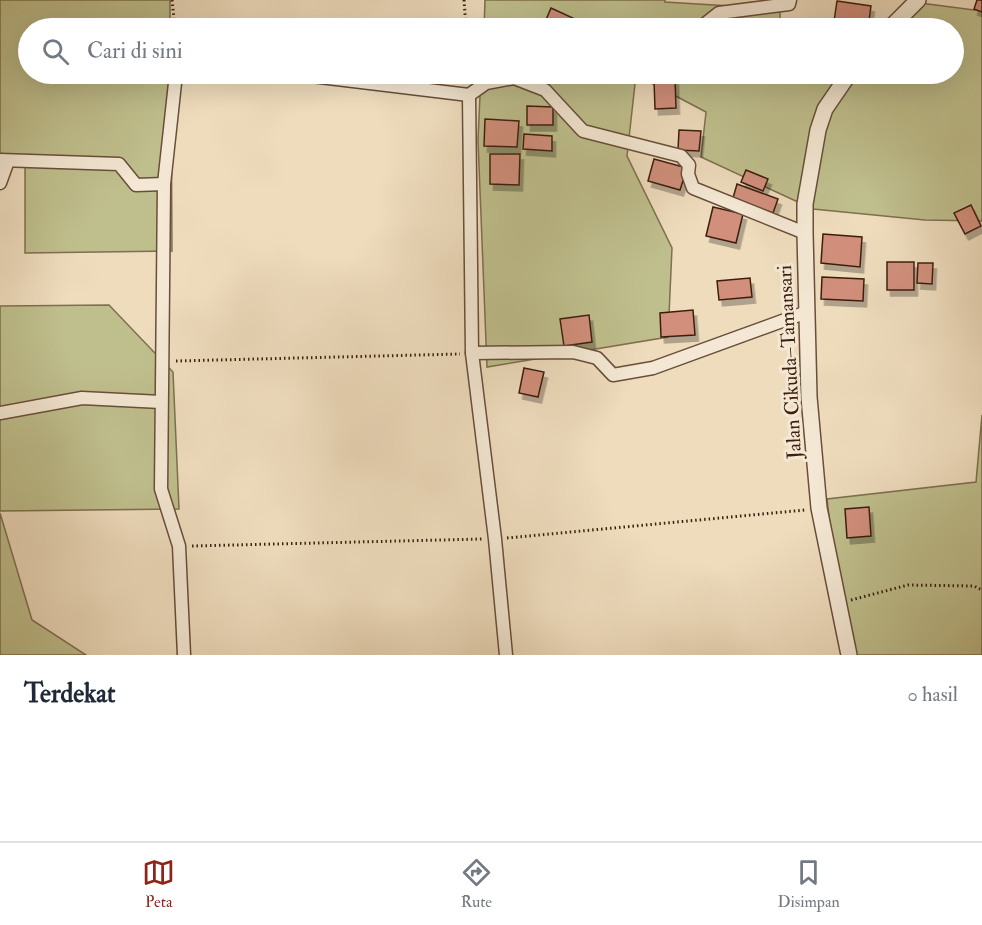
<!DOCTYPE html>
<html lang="id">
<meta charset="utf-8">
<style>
body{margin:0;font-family:"IM FELL Double Pica",serif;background:#f2f2f3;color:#1f2937}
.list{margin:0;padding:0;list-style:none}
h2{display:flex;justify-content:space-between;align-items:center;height:78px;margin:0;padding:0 24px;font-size:26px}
h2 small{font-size:20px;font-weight:400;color:#747a83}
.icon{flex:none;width:33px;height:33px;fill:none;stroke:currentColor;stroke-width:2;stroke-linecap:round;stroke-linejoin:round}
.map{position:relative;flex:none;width:982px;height:655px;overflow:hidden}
.search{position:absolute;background:#fff;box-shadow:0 6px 24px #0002;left:18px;right:18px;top:18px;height:66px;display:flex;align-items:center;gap:15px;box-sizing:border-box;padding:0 21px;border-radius:33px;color:#747a83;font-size:22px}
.sheet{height:186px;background:#fff}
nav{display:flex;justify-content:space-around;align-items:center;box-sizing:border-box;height:84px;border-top:2px solid #e0e1e3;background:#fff;font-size:16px;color:#747a83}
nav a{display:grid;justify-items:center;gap:3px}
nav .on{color:#8f2418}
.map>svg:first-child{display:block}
.green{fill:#bfbf8d;stroke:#7e6f4e;stroke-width:1.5}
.building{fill:#d18f7c;stroke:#3d1f0f;stroke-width:1.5;filter:url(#shadow)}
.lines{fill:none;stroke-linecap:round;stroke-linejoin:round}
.minor-casing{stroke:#694e3a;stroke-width:15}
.tertiary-casing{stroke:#694e3a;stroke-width:18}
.path{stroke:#3d1f0f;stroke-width:3;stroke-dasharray:1.5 3;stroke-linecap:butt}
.minor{stroke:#f4e8d4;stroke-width:12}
.tertiary{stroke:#f4e8d4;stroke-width:15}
.labels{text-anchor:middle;stroke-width:6;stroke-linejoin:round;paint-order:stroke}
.street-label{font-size:20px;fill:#3d1f0f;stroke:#f4e8d4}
</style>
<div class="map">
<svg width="982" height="655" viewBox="0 0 982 655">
<defs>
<filter id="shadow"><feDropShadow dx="3.5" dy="6" stdDeviation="0" flood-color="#0004"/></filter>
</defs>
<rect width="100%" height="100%" fill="#eedcbd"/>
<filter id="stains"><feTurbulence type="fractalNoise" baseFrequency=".00333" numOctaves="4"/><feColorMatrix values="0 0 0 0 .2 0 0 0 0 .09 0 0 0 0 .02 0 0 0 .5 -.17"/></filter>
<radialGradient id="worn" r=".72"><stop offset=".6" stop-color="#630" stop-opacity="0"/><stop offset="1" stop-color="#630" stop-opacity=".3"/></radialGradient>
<g class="green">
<path d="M0,0H170V28H28V74H171L172,251L25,253V162L0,161Z"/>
<path d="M485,0H665V2L780,9V28H484Z"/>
<path d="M920,3L982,11V221L925,220L813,209L701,157L706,112L636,75L627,156L672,248L668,337L487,367L478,140L481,74H804L837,81L845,74H954V28H893Z"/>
<path d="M109,305L173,372L179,509L0,511V306Z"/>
<path d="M982,415V655H847L841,621L827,499L976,482Z"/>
<path d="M0,513L32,620L86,655H0Z"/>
</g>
<g class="building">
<path d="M977,0H982V12L974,9Z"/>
<path d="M837,1L871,6L868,28H833Z"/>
<path d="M551,8L575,19L570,28H546L543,27Z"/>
<path d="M587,23L604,25L603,28H587Z"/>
<path d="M675,79L676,108L655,109L654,80Z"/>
<path d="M527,106L553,107V125H527Z"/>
<path d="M485,119L519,121L517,147L484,146Z"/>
<path d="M679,130L701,131L699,151L678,150Z"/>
<path d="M524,134L552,136V151L523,149Z"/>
<path d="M490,154H520L519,185L490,184Z"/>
<path d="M654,159L687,168L680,190L648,181Z"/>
<path d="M746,170L768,179L763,191L741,182Z"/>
<path d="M737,184L778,199L773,213L733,198Z"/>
<path d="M971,205L981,226L965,234L954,213Z"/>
<path d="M713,207L743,214L736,243L706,236Z"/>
<path d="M823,234L862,237L860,267L821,263Z"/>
<rect x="887" y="262" width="27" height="28"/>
<path d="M918,263H933L932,284L917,283Z"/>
<path d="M822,277L864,279L863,301L821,299Z"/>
<path d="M750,278L752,297L719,300L717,281Z"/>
<path d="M693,310L695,335L661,337L660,313Z"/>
<path d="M589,315L592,342L564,346L560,319Z"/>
<path d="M524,368L544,372L538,397L519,393Z"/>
<path d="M869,507L871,536L847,538L845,509Z"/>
</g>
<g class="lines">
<defs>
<g id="minor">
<path d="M700,28L719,13L789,4L790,0"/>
<path d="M176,74L164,184L161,489L179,546L184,655"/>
<path d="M295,74L469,95L486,83L514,78L516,74"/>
<path d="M514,78L545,90L583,131L681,156L689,165L688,174L693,188L805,233"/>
<path d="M469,95L472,353L495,539L506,655"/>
<path d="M0,160L119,164L136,185L164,184"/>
<path d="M0,183L8,161"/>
<path d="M472,353L573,352L597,358L613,375L653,368L807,312"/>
<path d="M0,413L82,398L161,402"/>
</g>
<g id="tertiary">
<path d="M890,28L918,0"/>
<path d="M849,655L819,508L809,397L805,233V204L818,130L825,109L849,74"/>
</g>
</defs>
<use href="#minor" class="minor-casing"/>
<use href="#tertiary" class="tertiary-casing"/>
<g class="path">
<path d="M172,0L175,28"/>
<path d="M464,0L466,28"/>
<path d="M176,361L460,354"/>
<path d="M507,538L805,510"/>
<path d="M192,546L482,539"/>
<path d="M851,600L908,585L974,586L982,590"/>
</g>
<use href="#minor" class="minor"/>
<use href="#tertiary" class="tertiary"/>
</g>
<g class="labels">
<g class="street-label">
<text transform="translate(789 362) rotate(-93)" y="7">Jalan Cikuda–Tamansari</text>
</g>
</g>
<rect width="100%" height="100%" filter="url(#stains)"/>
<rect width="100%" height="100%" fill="url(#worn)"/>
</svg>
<div class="search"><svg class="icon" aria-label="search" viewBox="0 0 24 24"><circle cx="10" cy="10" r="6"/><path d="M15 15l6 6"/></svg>Cari di sini</div>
</div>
<section class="sheet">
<h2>Terdekat<small>0 hasil</small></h2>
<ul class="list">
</ul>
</section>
<nav>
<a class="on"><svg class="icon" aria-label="map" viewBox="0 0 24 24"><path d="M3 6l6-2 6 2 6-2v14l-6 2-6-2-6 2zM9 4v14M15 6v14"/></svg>Peta</a>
<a><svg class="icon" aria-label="directions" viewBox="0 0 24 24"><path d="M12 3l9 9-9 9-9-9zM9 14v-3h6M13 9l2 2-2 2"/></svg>Rute</a>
<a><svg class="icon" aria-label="saved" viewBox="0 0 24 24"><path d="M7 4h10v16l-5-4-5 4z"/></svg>Disimpan</a>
</nav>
